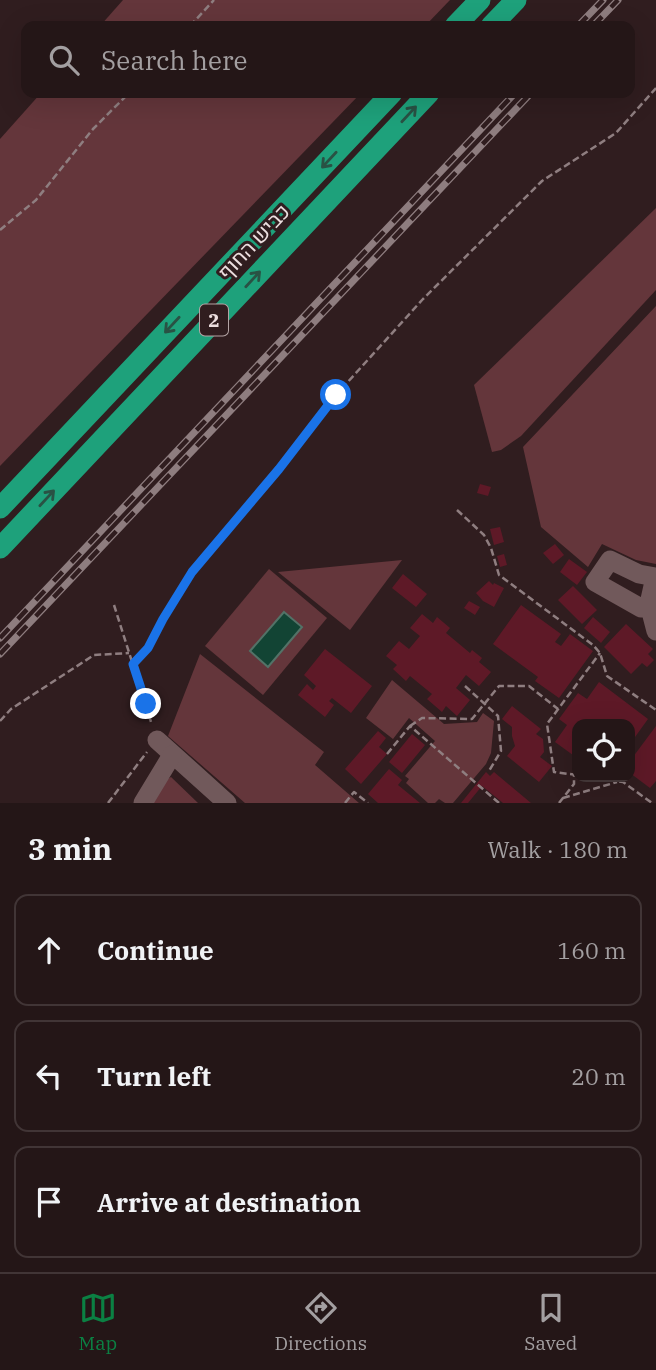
<!DOCTYPE html>
<meta charset="utf-8">
<style>
body{margin:0;font-family:"IBM Plex Serif",Heebo,serif;background:#302324;color:#f1f3f6}
.controls{position:absolute;right:21px;bottom:21px;display:grid;overflow:hidden;border-radius:14px;box-shadow:0 7px 28px #0002}
.controls button{width:63px;height:63px;display:grid;place-items:center;padding:0;border:0;border-bottom:2px solid #413536;background:#241617;color:#f1f3f6;font:35px sans-serif}
.stop{position:absolute;width:21px;height:21px;margin:-16px;border:5px solid #1a73e8;border-radius:50%;background:#fff}
.stop.end{background:#1a73e8;border-color:#fff;box-shadow:0 2px 7px #0008}
.list{margin:0;padding:0;list-style:none}
h2{display:flex;justify-content:space-between;align-items:center;height:91px;margin:0;padding:0 28px;font-size:30px}
h2 small{font-size:23px;font-weight:400;color:#a39fa1}
.list li{display:grid;grid-template-columns:46px 1fr auto;gap:21px;align-items:center;box-sizing:border-box;height:112px;margin:0 14px 14px;padding:0 14px;border:2px solid #413536;border-radius:14px}
.list b{display:block;font-size:26px;white-space:nowrap}
.list em{font-size:23px;font-style:normal;color:#a39fa1}
.icon{flex:none;width:38px;height:38px;fill:none;stroke:currentColor;stroke-width:2;stroke-linecap:round;stroke-linejoin:round}
.map{position:relative;flex:none;width:656px;height:803px;overflow:hidden}
.search{position:absolute;background:#241617;box-shadow:0 7px 28px #0002;left:21px;right:21px;top:21px;height:77px;display:flex;align-items:center;gap:18px;box-sizing:border-box;padding:0 24px;border-radius:14px;color:#a39fa1;font-size:26px}
.sheet{height:469px;background:#241617}
nav{display:flex;justify-content:space-around;align-items:center;box-sizing:border-box;height:98px;border-top:2px solid #413536;background:#241617;font-size:19px;color:#a39fa1}
nav a{display:grid;justify-items:center;gap:4px}
nav .on{color:#0b8043}
.map>svg:first-child{display:block}
.green{fill:#64363b}
.water{fill:#124434;stroke:#537267;stroke-width:2}
.building{fill:#5e1927}
.lines{fill:none;stroke-linecap:round;stroke-linejoin:round}
.path{stroke:#8f7e80;stroke-width:2.5;stroke-dasharray:7 3.5;stroke-linecap:butt}
.minor{stroke:#71595b;stroke-width:19}
.highway{stroke:#1ea17b;stroke-width:21}
.rail-casing{stroke:#8e7d7f;stroke-width:7}
.rail{stroke:#301d1f;stroke-width:4.5;stroke-dasharray:13;stroke-linecap:butt}
.oneway{stroke:#295244}
.route{stroke:#1a73e8;stroke-width:9}
.labels{text-anchor:middle;stroke-width:6;stroke-linejoin:round;paint-order:stroke}
.shield{fill:#301d1f;stroke:#b4a4a5;stroke-width:2}
.shield-label{font-size:19px;font-weight:bold;fill:#ecdedf}
.street-label{font-size:21px;fill:#ecdedf;stroke:#301d1f}
</style>
<div class="map">
<svg width="656" height="803" viewBox="0 0 656 803">
<rect width="100%" height="100%" fill="#301d1f"/>
<g class="green">
<path d="M123,0H450L425,26H100Z"/>
<path d="M41,93H361L0,466V139Z"/>
<path d="M656,208V290L521,436L501,450L492,452L474,385Z"/>
<path d="M656,306V564L636,560L602,544L588,567L541,527L523,447Z"/>
<path d="M402,560L350,630L278,572Z"/>
<path d="M269,569L327,618L263,695L205,646Z"/>
<path d="M200,654L324,752L315,765L359,803H245L168,736Z"/>
<path d="M392,680L444,724L477,722L483,713L494,721L491,753L486,764L453,803H445L439,799L435,803H428L406,783L409,779L405,776L435,741L409,718L393,739L366,718Z"/>
<path d="M171,777L198,803H150L164,781Z"/>
</g>
<path class="water" d="M284,612L302,627L268,667L250,651Z"/>
<g class="building">
<path d="M480,484L491,487L488,496L477,493Z"/>
<path d="M500,527L504,542L494,545L490,529Z"/>
<path d="M555,544L564,555L553,564L543,553Z"/>
<path d="M504,554L507,565L500,567L497,556Z"/>
<path d="M569,559L587,572L577,585L560,572Z"/>
<path d="M403,574L427,594L416,607L392,588Z"/>
<path d="M489,581L493,585L494,583L504,588L494,607L483,601L476,593Z"/>
<path d="M573,586L597,610L582,624L558,600Z"/>
<path d="M469,601L480,607L475,615L464,608Z"/>
<path d="M521,605L561,634L555,642L561,646L570,634L593,651L559,698L535,681L538,677L493,644Z"/>
<path d="M422,614L433,623L437,617L450,628L446,633L470,653L472,650L482,658L479,662L491,672L479,686L466,675L456,688L470,700L457,716L446,706L442,712L427,699L432,694L410,676L406,681L393,669L397,665L386,656L399,641L409,649L420,636L410,628Z"/>
<path d="M593,617L610,632L601,643L584,628Z"/>
<path d="M626,624L653,649L648,654L654,660L647,667L642,663L631,674L604,647Z"/>
<path d="M325,649L372,686L351,713L332,698L329,701L334,705L325,717L298,695L307,684L313,690L316,686L304,675Z"/>
<path d="M599,682L648,719L630,744V724H577V758L555,742L567,725L559,719L578,693L587,699Z"/>
<path d="M512,706L541,729L536,734L543,739L544,752L540,757L552,766L539,782L507,756L515,746L512,736V727L502,719Z"/>
<path d="M656,726V781L650,788L630,773V761Z"/>
<path d="M378,731L386,738L379,747L387,754L361,784L345,769Z"/>
<path d="M412,734L425,745L402,773L389,762Z"/>
<path d="M389,769L402,780L398,785L420,803H378L368,794Z"/>
<path d="M486,772L490,776L494,772L531,803H503L482,786L468,803H461Z"/>
</g>
<g class="lines">
<g class="path">
<path d="M190,26L214,0"/>
<path d="M0,230L36,200L93,129L129,93"/>
<path d="M457,510L484,535L491,548L499,575L593,645L600,653L607,676L656,710"/>
<path d="M114,605L152,725"/>
<path d="M133,664L148,648L163,619L192,572L280,469L336,395L423,299L542,181L616,133L656,88"/>
<path d="M465,686L498,716L501,751L489,771"/>
<path d="M0,721L11,709L94,655L129,653"/>
<path d="M410,726L422,718L472,719L499,686H529L558,709"/>
<path d="M387,754L410,726L499,803"/>
<path d="M577,775L554,772L547,724L600,653"/>
<path d="M588,777L623,782L652,803"/>
<path d="M563,798L617,782"/>
<path d="M108,803L147,752"/>
<path d="M345,803L354,792L368,803"/>
<path d="M559,803L574,784V775"/>
</g>
<g class="minor">
<path d="M650,608H641L595,582L610,560L639,574L655,577L649,604L650,608L656,631"/>
<path d="M157,740L227,803"/>
<path d="M143,803L172,755"/>
</g>
<g class="highway">
<path d="M455,26L480,0"/>
<path d="M491,26L516,0"/>
<path d="M0,508L392,93"/>
<path d="M0,548L429,93"/>
</g>
<defs>
<g id="rail">
<path d="M578,26L603,0"/>
<path d="M593,26L618,0"/>
<path d="M0,638L515,93"/>
<path d="M0,654L531,93"/>
</g>
</defs>
<use href="#rail" class="rail-casing"/>
<use href="#rail" class="rail"/>
</g>
<defs><path id="oneway-shaft" d="M-6 0H5M1.5-3L5.5 0L1.5 3" fill="none" stroke-width="1.6" stroke-linecap="round" stroke-linejoin="round" transform="scale(1.75)"/></defs>
<g class="oneway">
<use href="#oneway-shaft" transform="translate(409 114) rotate(-47)"/>
<use href="#oneway-shaft" transform="translate(329 160) rotate(133)"/>
<use href="#oneway-shaft" transform="translate(253 279) rotate(-47)"/>
<use href="#oneway-shaft" transform="translate(172 325) rotate(133)"/>
<use href="#oneway-shaft" transform="translate(47 498) rotate(-47)"/>
</g>
<g class="lines">
<path class="route" d="M146,704L133,664L148,648L163,619L192,572L279,469L336,395"/>
</g>
<g class="labels">
<rect class="shield" x="200" y="304.5" width="28" height="31" rx="5"/>
<g class="shield-label">
<text x="214" y="327">2</text>
</g>
<g class="street-label">
<text transform="translate(254 242) rotate(-47)" y="7">כביש החוף</text>
</g>
</g>
</svg>
<div class="controls">
<button><svg class="icon" aria-label="locate" viewBox="0 0 24 24"><circle cx="12" cy="12" r="6"/><path d="M12 2v4M12 18v4M2 12h4M18 12h4"/></svg></button>
</div>
<div class="stop" style="left:336px;top:395px"></div>
<div class="stop end" style="left:146px;top:704px"></div>
<div class="search"><svg class="icon" aria-label="search" viewBox="0 0 24 24"><circle cx="10" cy="10" r="6"/><path d="M15 15l6 6"/></svg>Search here</div>
</div>
<section class="sheet">
<h2>3 min<small>Walk · 180 m</small></h2>
<ul class="list">
<li><svg class="icon" aria-label="ahead" viewBox="0 0 24 24"><path d="M12 20V5M6 11l6-6 6 6"/></svg><div><b>Continue</b></div><em>160 m</em></li>
<li><svg class="icon" aria-label="left" viewBox="0 0 24 24"><path d="M17 20v-9H6M10 6l-5 5 5 5"/></svg><div><b>Turn left</b></div><em>20 m</em></li>
<li><svg class="icon" aria-label="arrive" viewBox="0 0 24 24"><path d="M6 21V4h12l-3 4 3 4H6"/></svg><div><b>Arrive at destination</b></div></li>
</ul>
</section>
<nav>
<a class="on"><svg class="icon" aria-label="map" viewBox="0 0 24 24"><path d="M3 6l6-2 6 2 6-2v14l-6 2-6-2-6 2zM9 4v14M15 6v14"/></svg>Map</a>
<a><svg class="icon" aria-label="directions" viewBox="0 0 24 24"><path d="M12 3l9 9-9 9-9-9zM9 14v-3h6M13 9l2 2-2 2"/></svg>Directions</a>
<a><svg class="icon" aria-label="saved" viewBox="0 0 24 24"><path d="M7 4h10v16l-5-4-5 4z"/></svg>Saved</a>
</nav>
